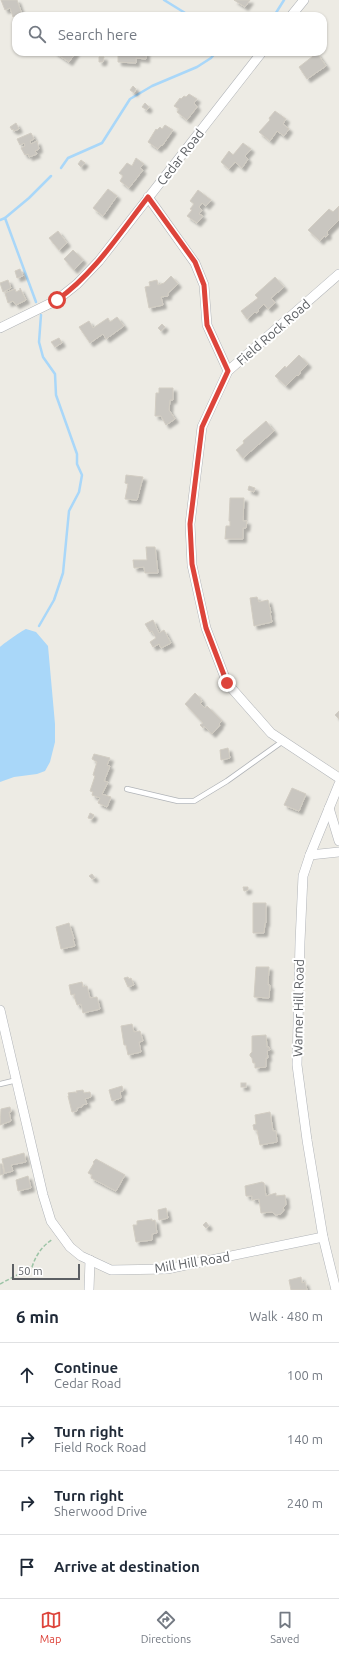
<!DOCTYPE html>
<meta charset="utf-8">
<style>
body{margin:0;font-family:Ubuntu,sans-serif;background:#f2f2f3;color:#1f2937}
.scale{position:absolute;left:12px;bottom:10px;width:68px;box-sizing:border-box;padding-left:4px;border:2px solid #5c5f63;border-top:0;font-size:11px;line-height:14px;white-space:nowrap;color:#5c5f63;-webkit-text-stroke:3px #fff;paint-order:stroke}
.stop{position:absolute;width:12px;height:12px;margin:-9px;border:3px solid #dd443b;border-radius:50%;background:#fff}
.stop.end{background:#dd443b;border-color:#fff;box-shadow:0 1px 4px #0008}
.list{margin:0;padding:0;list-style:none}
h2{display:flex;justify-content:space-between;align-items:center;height:52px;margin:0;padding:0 16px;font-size:17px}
h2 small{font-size:13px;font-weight:400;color:#747a83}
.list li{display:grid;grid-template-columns:26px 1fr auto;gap:12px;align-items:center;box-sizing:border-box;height:64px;padding:0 16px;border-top:1px solid #e0e1e3}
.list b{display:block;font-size:15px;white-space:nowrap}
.list p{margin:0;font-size:13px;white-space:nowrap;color:#747a83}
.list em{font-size:13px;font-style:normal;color:#747a83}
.icon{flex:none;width:22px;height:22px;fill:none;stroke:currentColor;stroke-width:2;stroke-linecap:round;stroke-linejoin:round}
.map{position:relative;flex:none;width:339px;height:1290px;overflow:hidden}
.search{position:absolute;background:#fff;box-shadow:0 1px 3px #0004;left:12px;right:12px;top:12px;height:44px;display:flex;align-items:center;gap:10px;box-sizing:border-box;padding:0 14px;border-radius:12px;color:#747a83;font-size:15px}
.sheet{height:308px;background:#fff}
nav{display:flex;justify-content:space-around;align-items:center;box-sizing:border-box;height:56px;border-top:1px solid #e0e1e3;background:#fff;font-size:11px;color:#747a83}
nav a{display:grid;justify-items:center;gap:2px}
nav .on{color:#dd443b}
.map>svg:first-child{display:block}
.water{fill:#a9d7f9}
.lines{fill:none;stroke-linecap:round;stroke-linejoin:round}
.stream{stroke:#a9d7f9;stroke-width:2.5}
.building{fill:#c9c6c0;stroke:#d2cdc3;filter:url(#shadow)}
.lane-casing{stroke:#b1b4b8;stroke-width:6}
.street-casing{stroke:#b1b4b8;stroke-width:10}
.path{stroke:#9cc4a6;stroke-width:1.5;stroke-dasharray:4 2;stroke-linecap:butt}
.lane{stroke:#fff;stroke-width:4.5}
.street{stroke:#fff;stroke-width:9}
.route{stroke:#dd443b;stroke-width:5}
.labels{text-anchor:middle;stroke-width:4;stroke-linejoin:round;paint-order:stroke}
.street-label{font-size:13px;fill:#5c5f63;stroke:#fff}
</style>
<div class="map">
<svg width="339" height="1290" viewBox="0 0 339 1290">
<defs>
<filter id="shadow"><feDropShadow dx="3.5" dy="3.5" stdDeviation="1" flood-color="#0004"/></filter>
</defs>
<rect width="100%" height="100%" fill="#edebe4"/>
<path class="water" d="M26,629L36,632L48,646L55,724V742L50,762L45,771L37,774L14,777L0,782V647C3,644 23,630 26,629Z"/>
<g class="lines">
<g class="stream">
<path d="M164,0L190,16"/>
<path d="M274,16L284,0"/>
<path d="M61,168L68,158L102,143L130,99L152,86L197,67L211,58L216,52"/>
<path d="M5,218L36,302"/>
<path d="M0,220L5,218L29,198L51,176"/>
<path d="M39,626L54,600L63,573L69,511L79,492L82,475L77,464V454L56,395L55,374L43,357L39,342L41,315"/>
</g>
</g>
<g class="building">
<path d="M1,0H17L22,14L13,17L10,8L5,10Z"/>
<path d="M234,0H250L245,7Z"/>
<path d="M54,52H76L69,62Z"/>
<path d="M118,52H146V59L136,58V63L118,62Z"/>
<path d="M317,53L326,66L307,79L299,67Z"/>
<path d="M99,57H104L103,62H99Z"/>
<path d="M133,86L136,89L134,93L130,90Z"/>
<path d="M189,94L197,99L194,103L197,107L187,120L177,112L179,109L174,106L180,98L181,99L184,96L186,97Z"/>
<path d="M145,103L149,107L147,110L142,107Z"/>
<path d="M275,111L286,119L283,124L289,129L284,136L277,131L270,141L259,132L270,120L269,118Z"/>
<path d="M16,123L19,129L14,131L13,129L12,130L10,127Z"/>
<path d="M165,125L173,130L162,146L161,145L158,149L148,142L156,129L157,130L160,127L162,129Z"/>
<path d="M31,133L34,139L30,141L31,144L37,141L39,149L35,151L37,154L29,157L28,154L25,155L21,148L25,146L24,143L20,145L17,139Z"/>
<path d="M243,143L251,149L245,156L248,159L242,168L235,162L229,169L221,162L229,151L233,155Z"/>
<path d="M136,158L144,164L140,168L143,170L129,188L120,181L123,176L119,173L127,163L132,166Z"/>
<path d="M81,160L85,163L81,167L78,164Z"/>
<path d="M108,189L117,196L103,216L93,208Z"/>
<path d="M198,190L211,200L206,206L202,203L199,207L202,210L199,214L203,216L197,223L187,216L192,210L190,209L194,204L190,201Z"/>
<path d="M339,206V220L327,232L328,235L326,237L324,236L320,241L308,230L329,209L333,212Z"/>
<path d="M58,231L67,243L59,250L49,238Z"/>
<path d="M73,250L83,260L74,270L64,259Z"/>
<path d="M20,269L23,276L17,278L15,271Z"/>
<path d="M171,276L178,284L168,293V296L161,297L163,305L149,308L145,287L150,286L149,282L157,280L158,285L164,283Z"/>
<path d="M275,277L284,287L271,298L275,303L268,309L264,304L258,310L259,311L256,313L255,312L247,319L241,311L258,298L255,295Z"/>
<path d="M8,280L11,288L3,292L0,283Z"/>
<path d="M20,288L26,300L16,305L13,301L8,303L5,293L15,289L16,292L20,290Z"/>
<path d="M117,317L124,326L106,339L103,334L90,343L79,327L89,321L93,328L108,318L110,322Z"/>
<path d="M162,324L165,327L161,331L158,328Z"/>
<path d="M59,338L62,343L55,347L51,342Z"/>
<path d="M299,355L308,364L300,372V374L298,376L297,375L286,386L275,376L285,366L286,368Z"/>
<path d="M159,388H173V400H170L169,410L175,419L166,425L161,416H155L156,393H159Z"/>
<path d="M266,421L274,431L243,458L236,450L244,443L243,441Z"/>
<path d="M126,475L143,477L137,500L125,499L128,484L125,483Z"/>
<path d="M249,486L255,488L254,492L248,490Z"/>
<path d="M230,498H244L243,521H247L246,528H243V539H225L226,526H230V521H229Z"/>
<path d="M146,547H155L158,573H145L144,567L134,568L133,560H147Z"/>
<path d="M257,597L259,602L268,600L271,613H270L272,622L254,626L250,598Z"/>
<path d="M153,620L159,633L164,630L171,643L161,648L159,644L153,647L150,642L156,638L152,631L150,632L145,624Z"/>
<path d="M195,693L200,698L202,702L200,703L205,708L207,706L222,721L219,724L220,725L212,734L204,726L203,728L200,725L203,723L185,704Z"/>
<path d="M339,711V719L335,715Z"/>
<path d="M228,748L230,758L221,760L220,750Z"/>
<path d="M94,754L110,758L107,765L110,766L104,781L108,782L102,794L111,797L107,807L98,803L100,798L92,795L93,792L90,791L95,776L93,775L97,762L92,759Z"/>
<path d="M292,788L306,794L299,811L284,805Z"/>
<path d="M90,813L94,815L92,819L88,818Z"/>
<path d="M92,874L95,878L92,879L89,876Z"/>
<path d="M243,887H248V890L244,891Z"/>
<path d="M253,903H266V923H265L264,933H253Z"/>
<path d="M69,923L74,939H73L75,946L61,949L56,927Z"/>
<path d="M256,967H269L268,985H270L269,998L254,997Z"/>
<path d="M128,977L129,979L131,978L134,985L128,987L124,978Z"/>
<path d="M82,982L83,987L87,986L90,998L97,997L100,1009L83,1013L81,1004L77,1005L74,996L75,994L71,995L69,985Z"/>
<path d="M132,1024L134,1032L140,1031L143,1041L139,1042L141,1052L128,1055L126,1045H124L121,1026Z"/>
<path d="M266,1035L267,1047H269L270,1050L267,1051L268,1058H266V1067L255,1068V1063H253L252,1058L250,1056V1054L252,1052V1036Z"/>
<rect x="241" y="1083" width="5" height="4"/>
<path d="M122,1086L123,1091L120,1092L121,1098L112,1101L109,1090Z"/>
<path d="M83,1090L84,1093L90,1092L91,1097L85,1099L87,1104L82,1105V1107L77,1108V1111L72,1112L68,1096H69L68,1093L75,1092L77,1093L76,1091Z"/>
<path d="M10,1107L11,1112H9L11,1121L0,1125L1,1109Z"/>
<path d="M270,1112L273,1131H276L277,1142L260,1145L257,1130H254L253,1125L256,1124L255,1115Z"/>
<path d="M24,1153L26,1162L11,1165L13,1171L5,1173L2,1159Z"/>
<path d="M96,1159L125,1175L116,1191L91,1178L92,1175L88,1173L94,1163L93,1162Z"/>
<path d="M0,1164H2L4,1174L0,1175Z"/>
<path d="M28,1176L31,1188L18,1191L16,1180Z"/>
<path d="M262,1182L264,1183L266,1196L276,1193V1196L285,1195L286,1205L283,1208L284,1210L281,1214L276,1215L272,1212L261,1213L259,1199L252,1200V1196H246L245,1186Z"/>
<path d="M166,1208L168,1218L159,1220L158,1210Z"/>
<path d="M152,1219V1221L155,1220L157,1233L152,1234V1240L136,1242L133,1225H137V1221Z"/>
<path d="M206,1222L209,1226L206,1228L203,1225Z"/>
<path d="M301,1277L302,1283L305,1282L307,1290H291L289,1280Z"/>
</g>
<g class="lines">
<defs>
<g id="lane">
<path d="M127,789L178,801H194L227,781L283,741"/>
<path d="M0,1084L17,1080"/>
</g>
<g id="street">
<path d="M291,16L304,0"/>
<path d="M148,197L195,263L204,285L207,325L228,371"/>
<path d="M339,274L228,371L202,427L190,524L192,565L206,628L227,683L271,733L339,778"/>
<path d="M0,328L57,300L77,284L99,261L262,52"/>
<path d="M329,808L339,841"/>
<path d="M310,855L339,852"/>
<path d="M0,1010L43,1195L51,1221L70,1247L81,1256L111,1270L167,1269L323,1237"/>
<path d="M89,1290L90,1260"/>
<path d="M336,1290L323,1237L307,1140L297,1065L300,942L303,876L310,855L339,784"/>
</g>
</defs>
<use href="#lane" class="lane-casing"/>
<use href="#street" class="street-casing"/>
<path class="path" d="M0,1284L32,1267C36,1255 42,1246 53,1239"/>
<use href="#lane" class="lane"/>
<use href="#street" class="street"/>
</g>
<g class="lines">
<path class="route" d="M57,300C94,274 120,233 148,197L195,262L204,285L207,325L228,371L202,427L190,524L192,564L206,628L227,683"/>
</g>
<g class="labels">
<g class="street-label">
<text transform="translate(180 157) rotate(-52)" y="5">Cedar Road</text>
<text transform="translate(273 332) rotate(-41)" y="5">Field Rock Road</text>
<text transform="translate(298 1008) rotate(-89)" y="5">Warner Hill Road</text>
<text transform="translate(192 1262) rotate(-9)" y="5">Mill Hill Road</text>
</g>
</g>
</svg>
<div class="scale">50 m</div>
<div class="stop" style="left:57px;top:300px"></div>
<div class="stop end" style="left:227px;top:683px"></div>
<div class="search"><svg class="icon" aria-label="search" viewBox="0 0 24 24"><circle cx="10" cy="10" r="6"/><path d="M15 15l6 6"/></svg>Search here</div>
</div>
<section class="sheet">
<h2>6 min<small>Walk · 480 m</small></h2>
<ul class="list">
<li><svg class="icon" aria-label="ahead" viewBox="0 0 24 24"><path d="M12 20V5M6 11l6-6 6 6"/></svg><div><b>Continue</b><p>Cedar Road</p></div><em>100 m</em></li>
<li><svg class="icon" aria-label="right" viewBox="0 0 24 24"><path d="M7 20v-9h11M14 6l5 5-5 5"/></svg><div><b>Turn right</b><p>Field Rock Road</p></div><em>140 m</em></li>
<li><svg class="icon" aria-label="right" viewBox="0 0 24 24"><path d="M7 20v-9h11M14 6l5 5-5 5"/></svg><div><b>Turn right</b><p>Sherwood Drive</p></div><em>240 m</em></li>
<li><svg class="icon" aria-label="arrive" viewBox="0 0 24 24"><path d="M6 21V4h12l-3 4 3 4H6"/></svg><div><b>Arrive at destination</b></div></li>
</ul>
</section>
<nav>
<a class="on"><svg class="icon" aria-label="map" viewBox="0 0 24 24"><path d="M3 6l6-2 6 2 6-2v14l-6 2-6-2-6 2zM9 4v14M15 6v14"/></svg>Map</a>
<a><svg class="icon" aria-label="directions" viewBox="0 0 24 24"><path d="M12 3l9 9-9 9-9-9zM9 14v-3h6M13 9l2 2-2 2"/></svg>Directions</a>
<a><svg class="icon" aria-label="saved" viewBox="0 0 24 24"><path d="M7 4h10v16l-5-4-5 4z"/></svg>Saved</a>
</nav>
